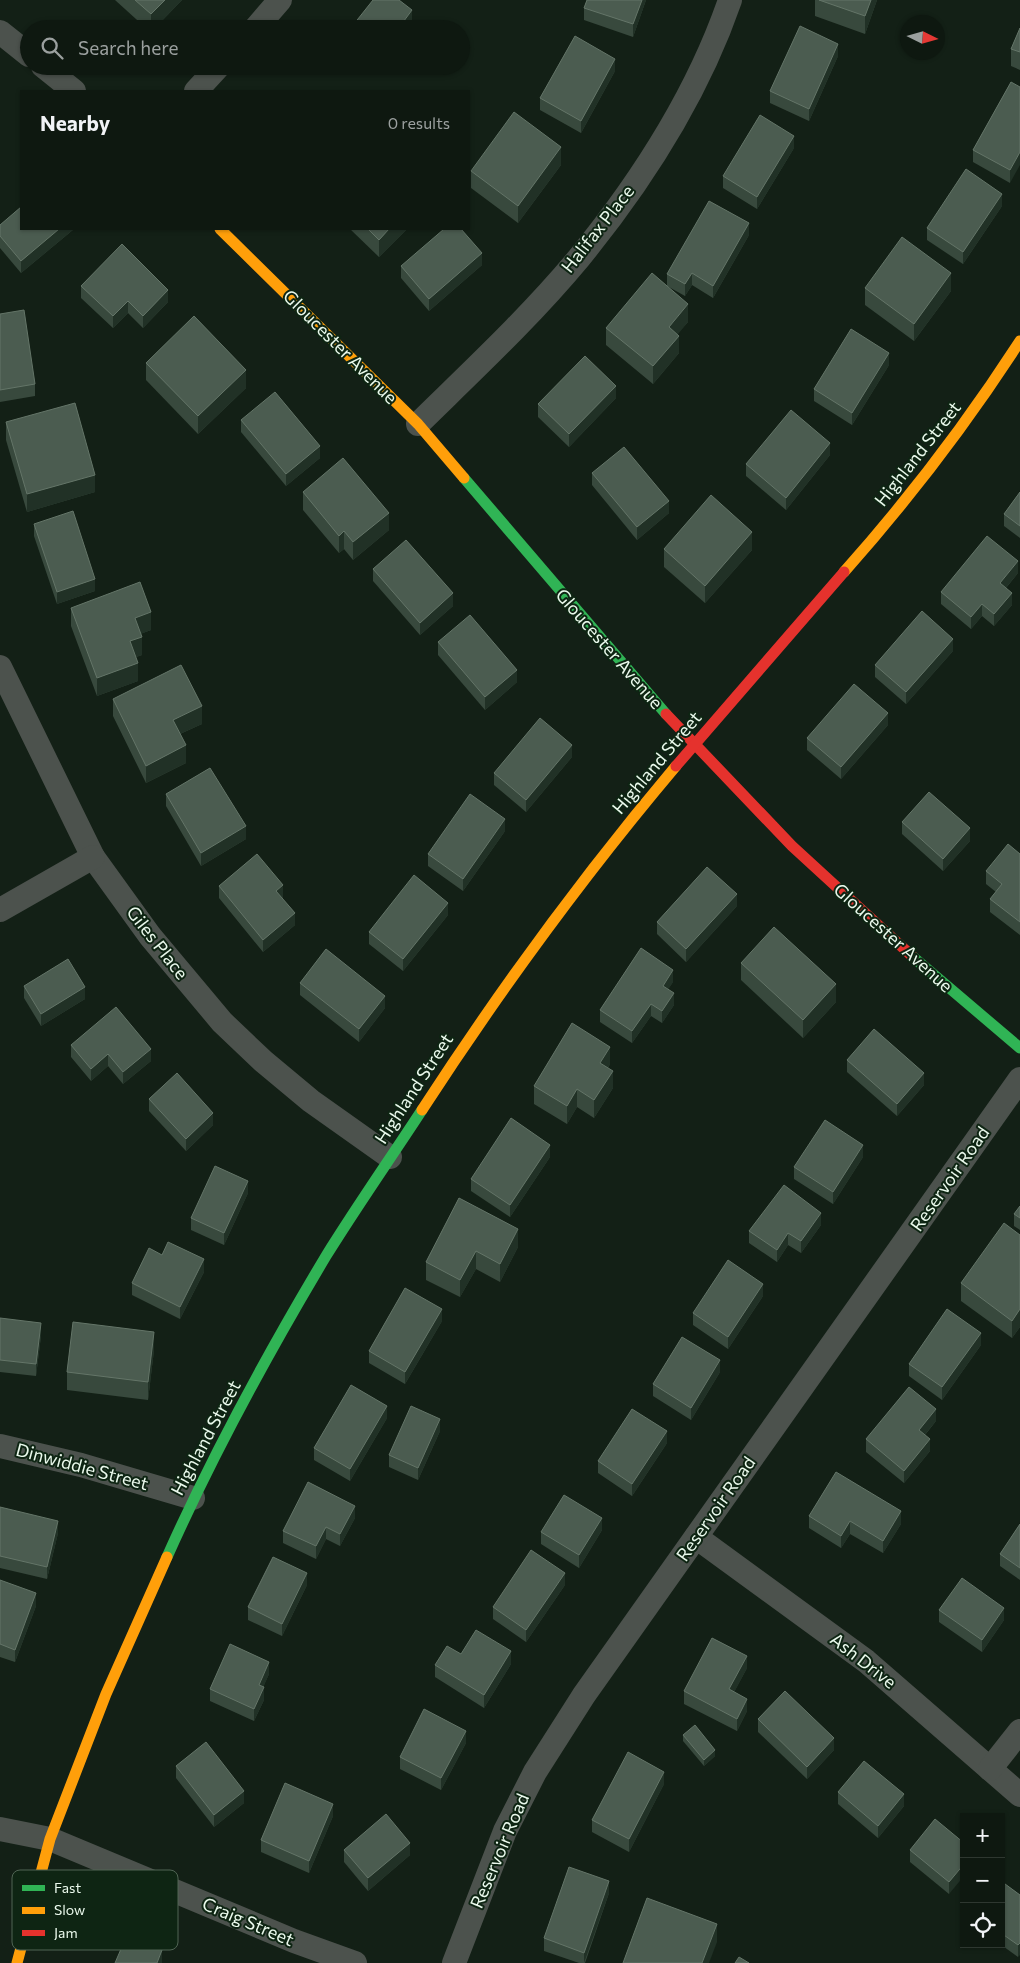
<!DOCTYPE html>
<meta charset="utf-8">
<style>
body{margin:0;font-family:Commissioner,sans-serif;background:#172119;color:#f1f3f6}
.controls{position:absolute;right:15px;bottom:15px;display:grid;overflow:hidden;border-radius:0px;box-shadow:0 1px 4px #0004}
.controls button{width:45px;height:45px;display:grid;place-items:center;padding:0;border:0;border-bottom:1px solid #2e3730;background:#0e1810;color:#f1f3f6;font:25px sans-serif}
.compass{position:absolute;left:900px;top:15px;width:45px;height:45px;border-radius:50%;background:#0e1810;box-shadow:0 1px 4px #0004;rotate:95deg}
.list{margin:0;padding:0;list-style:none}
h2{display:flex;justify-content:space-between;align-items:center;height:65px;margin:0;padding:0 20px;font-size:21px}
h2 small{font-size:16px;font-weight:400;color:#9ba09f}
.icon{flex:none;width:28px;height:28px;fill:none;stroke:currentColor;stroke-width:2;stroke-linecap:round;stroke-linejoin:round}
.map{position:relative;flex:none;width:1020px;height:1963px;overflow:hidden}
.search{position:absolute;background:#0e1810;box-shadow:0 1px 4px #0004;left:20px;top:20px;width:450px;height:55px;display:flex;align-items:center;gap:12px;box-sizing:border-box;padding:0 18px;border-radius:28px;color:#9ba09f;font-size:19px}
.panel{position:absolute;background:#0e1810;box-shadow:0 1px 4px #0004;left:20px;top:90px;width:450px;height:140px;border-radius:0px}
.map>svg:first-child{display:block}
.lines{fill:none;stroke-linecap:round;stroke-linejoin:round}
.street{stroke:#4c524d;stroke-width:24}
.fast{stroke:#30b455;stroke-width:11}
.slow{stroke:#ff9f0a;stroke-width:11}
.jam{stroke:#e5322d;stroke-width:11}
.wall{fill:#38493d}
.shaded-wall{fill:#213126}
.building{fill:#4b5c50;stroke:#647568}
.labels{text-anchor:middle;stroke-width:4;stroke-linejoin:round;paint-order:stroke}
.street-label{font-size:18px;fill:#eaf9ec;stroke:#0e2513}
.key{fill:#0e2513;stroke:#506554;stroke-width:1}
.key-label{font-size:14px;fill:#eaf9ec}
</style>
<div class="map">
<svg width="1020" height="1963" viewBox="0 0 1020 1963">
<rect width="100%" height="100%" fill="#132016"/>
<g class="lines">
<g class="street">
<path d="M255,29L280,0"/>
<path d="M0,32L29,55"/>
<path d="M43,66L74,91"/>
<path d="M196,91L219,66"/>
<path d="M418,424C473,370 530,317 579,258C641,182 698,93 730,0"/>
<path d="M0,667L93,857L150,936L222,1022L263,1061L311,1101L390,1157"/>
<path d="M0,910L93,857"/>
<path d="M0,1446L81,1465L193,1498"/>
<path d="M696,1537L866,1661L1020,1795"/>
<path d="M990,1769L1020,1731"/>
<path d="M0,1829L50,1839L294,1941L355,1963"/>
<path d="M454,1963L505,1831L535,1772L584,1695L1020,1079"/>
</g>
<g class="fast">
<path d="M464,478L666,714"/>
<path d="M913,957L1020,1048"/>
<path d="M167,1557C213,1454 268,1353 326,1256C357,1206 390,1159 422,1110"/>
</g>
<g class="slow">
<path d="M220,229L418,424L464,478"/>
<path d="M844,572C909,499 967,423 1020,341"/>
<path d="M422,1110C500,990 584,875 676,766"/>
<path d="M17,1963L50,1839L106,1694L167,1557"/>
</g>
<g class="jam">
<path d="M666,714L792,846L913,957"/>
<path d="M676,766L844,572"/>
</g>
</g>
<g class="wall">
<path d="M115,0H182L154,29H147Z"/>
<path d="M587,0H646L633,37L584,20V8Z"/>
<path d="M815,0H877L865,34L815,16Z"/>
<path d="M1020,28V70L1011,66V49Z"/>
<path d="M838,56L809,121L770,103V91Z"/>
<path d="M615,71L581,133L540,110V98Z"/>
<path d="M1011,82L1010,183L973,162V150Z"/>
<path d="M794,148L757,209L723,188V176Z"/>
<path d="M561,165L518,223L471,188V171Z"/>
<path d="M1002,206L963,264L927,240V228Z"/>
<path d="M21,229H74L21,273L0,248V236Z"/>
<path d="M350,229H407L379,257Z"/>
<path d="M749,235L713,298L692,285L685,296L667,286V274Z"/>
<path d="M482,265L429,311L401,278V266Z"/>
<path d="M81,286L168,302L143,328L128,313L113,328L81,298Z"/>
<path d="M865,288L951,291L914,341L865,305Z"/>
<path d="M0,314L35,384V396L0,402Z"/>
<path d="M688,322L677,334L679,353L653,384L606,345V328Z"/>
<path d="M146,363L246,388L198,434L146,380Z"/>
<path d="M889,365L852,425L814,401V389Z"/>
<path d="M616,398L569,447L538,417V404Z"/>
<path d="M241,420L320,458L286,486L241,432Z"/>
<path d="M6,422L95,492L27,512L6,440Z"/>
<path d="M830,455L786,510L746,476V464Z"/>
<path d="M592,473L669,513L637,540L592,485Z"/>
<path d="M303,492L389,530L353,560L344,549L339,553L303,510Z"/>
<path d="M1020,492V538L1004,526V514Z"/>
<path d="M34,524L95,591L57,604L34,536Z"/>
<path d="M664,549L752,550L705,603L664,567Z"/>
<path d="M373,569L453,606L420,635L373,581Z"/>
<path d="M1018,573L1006,588L1012,605L994,626L982,616L971,629L941,604V592Z"/>
<path d="M71,608L151,630L140,634L142,655L136,657L138,681L97,696L71,626Z"/>
<path d="M438,642L517,682L485,710L438,655Z"/>
<path d="M953,651L906,704L875,677V665Z"/>
<path d="M113,699L202,724L180,734L186,763L146,783L113,716Z"/>
<path d="M888,725L841,779L807,750V738Z"/>
<path d="M572,757L526,812L494,785V773Z"/>
<path d="M166,794L246,839L201,866L166,806Z"/>
<path d="M902,822L970,841L943,871L902,834Z"/>
<path d="M505,831L463,891L428,866V854Z"/>
<path d="M1020,854V935L990,912V899L996,892L986,884V871Z"/>
<path d="M219,886L283,897L282,898L295,925L263,952L219,898Z"/>
<path d="M737,906L686,962L657,934V922Z"/>
<path d="M448,915L403,971L369,944V932Z"/>
<path d="M741,963L836,1002L803,1038L741,980Z"/>
<path d="M673,982L668,989L674,1005L662,1023L651,1016L632,1043L600,1022V1010Z"/>
<path d="M300,983L385,1008L359,1042L300,995Z"/>
<path d="M24,986L85,999L41,1026L24,998Z"/>
<path d="M71,1045L151,1061L123,1084L108,1066L91,1081L71,1057Z"/>
<path d="M847,1060L924,1085L897,1116L847,1072Z"/>
<path d="M610,1064L608,1068L613,1088L594,1118L577,1107L567,1124L534,1104V1086Z"/>
<path d="M149,1099L213,1125L186,1151L149,1111Z"/>
<path d="M550,1157L510,1217L471,1191V1179Z"/>
<path d="M863,1157L833,1204L794,1179V1167Z"/>
<path d="M248,1193L224,1245L191,1230V1218Z"/>
<path d="M459,1198L518,1247L500,1282L476,1269L460,1297L426,1280V1262Z"/>
<path d="M1020,1206V1230L1014,1226V1214Z"/>
<path d="M821,1225L801,1253L788,1245L777,1262L749,1243V1231Z"/>
<path d="M1020,1235V1327L1012,1338L961,1301V1283Z"/>
<path d="M162,1255L204,1272L180,1319L132,1295V1283Z"/>
<path d="M763,1296L728,1349L693,1325V1313Z"/>
<path d="M0,1318L41,1336L36,1376L0,1372Z"/>
<path d="M442,1321L405,1384L369,1363V1351Z"/>
<path d="M981,1345L942,1400L909,1376V1364Z"/>
<path d="M154,1350L148,1400L67,1390V1372Z"/>
<path d="M720,1372L691,1420L653,1396V1384Z"/>
<path d="M387,1418L350,1481L314,1460V1448Z"/>
<path d="M936,1421L925,1435L930,1451L904,1483L866,1452V1439Z"/>
<path d="M440,1431L418,1480L389,1467V1455Z"/>
<path d="M667,1443L632,1496L598,1473V1461Z"/>
<path d="M0,1507L58,1533L47,1579L0,1568Z"/>
<path d="M809,1516L901,1524L883,1553L850,1534L841,1548L809,1528Z"/>
<path d="M355,1518L340,1546L326,1539L316,1559L283,1543V1531Z"/>
<path d="M1020,1524V1580L1000,1566V1554Z"/>
<path d="M602,1530L579,1568L541,1544V1532Z"/>
<path d="M0,1580L36,1606L15,1662L0,1657Z"/>
<path d="M307,1585L282,1636L248,1620V1607Z"/>
<path d="M565,1585L526,1642L493,1619V1607Z"/>
<path d="M939,1610L1004,1620L982,1652L939,1622Z"/>
<path d="M461,1654L511,1664L484,1708L435,1677V1665Z"/>
<path d="M747,1668L734,1692L747,1711L737,1731L684,1704V1691Z"/>
<path d="M269,1674L263,1687L264,1700L254,1721L210,1701V1689Z"/>
<path d="M758,1719L834,1750L807,1779L758,1732Z"/>
<path d="M683,1735L715,1756L704,1766L683,1741Z"/>
<path d="M466,1743L441,1790L400,1769V1757Z"/>
<path d="M176,1766L244,1803L214,1827L176,1778Z"/>
<path d="M664,1784L629,1852L592,1832V1820Z"/>
<path d="M838,1792L904,1806L878,1838L838,1804Z"/>
<path d="M333,1816L309,1873L261,1852V1840Z"/>
<path d="M964,1843L949,1894L910,1862V1850Z"/>
<path d="M344,1850L410,1855L368,1891L344,1862Z"/>
<path d="M1001,1881L1020,1895L1018,1957L1000,1944H1001Z"/>
<path d="M609,1893L585,1963H579L544,1951V1938Z"/>
</g>
<g class="shaded-wall">
<path d="M165,0H182L154,29H151V14Z"/>
<path d="M642,0H646L633,37V24Z"/>
<path d="M871,0H877L865,34V16Z"/>
<path d="M412,10V22L407,29H398Z"/>
<path d="M838,44V56L809,121V109Z"/>
<path d="M615,59V71L581,133V121Z"/>
<path d="M794,136V148L757,209V197Z"/>
<path d="M561,147V165L518,223V206Z"/>
<path d="M1020,152V165L1010,183V170Z"/>
<path d="M1002,194V206L963,264V252Z"/>
<path d="M749,223V235L713,298V286Z"/>
<path d="M59,229H74L21,273V261Z"/>
<path d="M389,229H407L379,257V240Z"/>
<path d="M482,253V265L429,311V299Z"/>
<path d="M692,273V285L685,296V284Z"/>
<path d="M951,273V291L914,341V324Z"/>
<path d="M168,290V302L143,328V316Z"/>
<path d="M128,301V313L113,328V316Z"/>
<path d="M688,304V322L669,345V327Z"/>
<path d="M679,336V353L653,384V366Z"/>
<path d="M889,353V365L852,425V413Z"/>
<path d="M246,370V388L198,434V416Z"/>
<path d="M616,386V398L569,447V434Z"/>
<path d="M830,443V455L786,510V498Z"/>
<path d="M320,446V458L286,486V474Z"/>
<path d="M95,475V492L27,512V494Z"/>
<path d="M669,501V513L637,540V527Z"/>
<path d="M389,513V530L353,560V542Z"/>
<path d="M344,531V549L339,553V536Z"/>
<path d="M752,532V550L705,603V586Z"/>
<path d="M1018,561V573L1000,595V583Z"/>
<path d="M95,579V591L57,604V592Z"/>
<path d="M453,593V606L420,635V623Z"/>
<path d="M1012,593V605L994,626V614Z"/>
<path d="M982,604V616L971,629V617Z"/>
<path d="M151,612V630L135,636V618Z"/>
<path d="M142,637V655L130,659V641Z"/>
<path d="M953,639V651L906,704V692Z"/>
<path d="M138,663V681L97,696V678Z"/>
<path d="M517,670V682L485,710V697Z"/>
<path d="M202,706V724L173,737V720Z"/>
<path d="M888,713V725L841,779V767Z"/>
<path d="M186,745V763L146,783V766Z"/>
<path d="M572,745V757L526,812V800Z"/>
<path d="M505,819V831L463,891V879Z"/>
<path d="M246,826V839L201,866V853Z"/>
<path d="M970,828V841L943,871V859Z"/>
<path d="M283,885V897L276,903V891Z"/>
<path d="M737,894V906L686,962V949Z"/>
<path d="M448,903V915L403,971V959Z"/>
<path d="M295,913V925L263,952V940Z"/>
<path d="M673,970V982L663,998V986Z"/>
<path d="M836,984V1002L803,1038V1020Z"/>
<path d="M85,987V999L41,1026V1014Z"/>
<path d="M674,993V1005L662,1023V1011Z"/>
<path d="M385,996V1008L359,1042V1029Z"/>
<path d="M651,1004V1016L632,1043V1031Z"/>
<path d="M610,1047V1064L600,1081V1063Z"/>
<path d="M151,1049V1061L123,1084V1072Z"/>
<path d="M108,1054V1066L91,1081V1069Z"/>
<path d="M613,1071V1088L594,1118V1100Z"/>
<path d="M924,1073V1085L897,1116V1104Z"/>
<path d="M577,1089V1107L567,1124V1106Z"/>
<path d="M213,1113V1125L186,1151V1139Z"/>
<path d="M550,1145V1157L510,1217V1205Z"/>
<path d="M863,1145V1157L833,1204V1192Z"/>
<path d="M248,1181V1193L224,1245V1233Z"/>
<path d="M821,1213V1225L801,1253V1241Z"/>
<path d="M518,1229V1247L500,1282V1264Z"/>
<path d="M788,1233V1245L777,1262V1250Z"/>
<path d="M476,1251V1269L460,1297V1280Z"/>
<path d="M204,1259V1272L180,1319V1307Z"/>
<path d="M763,1284V1296L728,1349V1337Z"/>
<path d="M442,1309V1321L405,1384V1372Z"/>
<path d="M1020,1309V1327L1012,1338V1321Z"/>
<path d="M41,1323V1336L36,1376V1364Z"/>
<path d="M154,1332V1350L148,1400V1382Z"/>
<path d="M981,1333V1345L942,1400V1387Z"/>
<path d="M720,1360V1372L691,1420V1408Z"/>
<path d="M387,1406V1418L350,1481V1469Z"/>
<path d="M936,1409V1421L919,1442V1430Z"/>
<path d="M440,1419V1431L418,1480V1468Z"/>
<path d="M667,1431V1443L632,1496V1484Z"/>
<path d="M930,1439V1451L904,1483V1471Z"/>
<path d="M355,1506V1518L340,1546V1534Z"/>
<path d="M901,1511V1524L883,1553V1541Z"/>
<path d="M602,1518V1530L579,1568V1555Z"/>
<path d="M58,1521V1533L47,1579V1567Z"/>
<path d="M850,1521V1534L841,1548V1536Z"/>
<path d="M326,1527V1539L316,1559V1546Z"/>
<path d="M307,1573V1585L282,1636V1624Z"/>
<path d="M565,1573V1585L526,1642V1630Z"/>
<path d="M36,1593V1606L15,1662V1650Z"/>
<path d="M1004,1608V1620L982,1652V1640Z"/>
<path d="M511,1651V1664L484,1708V1695Z"/>
<path d="M747,1656V1668L729,1702V1689Z"/>
<path d="M269,1662V1674L259,1697V1685Z"/>
<path d="M264,1687V1700L254,1721V1709Z"/>
<path d="M747,1699V1711L737,1731V1719Z"/>
<path d="M466,1731V1743L441,1790V1778Z"/>
<path d="M834,1738V1750L807,1779V1767Z"/>
<path d="M715,1750V1756L704,1766V1760Z"/>
<path d="M664,1772V1784L629,1852V1839Z"/>
<path d="M244,1791V1803L214,1827V1815Z"/>
<path d="M904,1794V1806L878,1838V1826Z"/>
<path d="M333,1804V1816L309,1873V1861Z"/>
<path d="M410,1843V1855L368,1891V1878Z"/>
<path d="M964,1864V1876L949,1894V1882Z"/>
<path d="M609,1881V1893L584,1963V1953Z"/>
<path d="M717,1924V1942L709,1963H702Z"/>
<path d="M1020,1943V1955L1018,1957V1945Z"/>
<path d="M162,1950V1963H157Z"/>
</g>
<g class="building">
<path d="M135,0H165L151,14Z"/>
<path d="M373,0H399L412,10L398,29H350Z"/>
<path d="M587,0H642L633,24L584,8Z"/>
<path d="M819,0H871L865,16Z"/>
<path d="M800,26L838,44L809,109L770,91Z"/>
<path d="M1020,28V52L1011,49Z"/>
<path d="M575,36L615,59L581,121L540,98Z"/>
<path d="M1011,82L1020,87V152L1010,170L973,150Z"/>
<path d="M514,112L561,147L518,206L471,171Z"/>
<path d="M760,115L794,136L757,197L723,176Z"/>
<path d="M966,169L1002,194L963,252L927,228Z"/>
<path d="M709,201L749,223L713,286L692,273L685,284L667,274Z"/>
<path d="M21,207V229H59L21,261L0,236V225Z"/>
<path d="M368,229H389L379,240Z"/>
<path d="M444,229H461L482,253L429,299L401,266Z"/>
<path d="M902,237L951,273L914,324L865,288Z"/>
<path d="M122,244L168,290L143,316L128,301L113,316L81,286Z"/>
<path d="M652,273L688,304L669,327L679,336L653,366L606,328Z"/>
<path d="M24,310L35,384L0,390V314Z"/>
<path d="M194,316L246,370L198,416L146,363Z"/>
<path d="M851,329L889,353L852,413L814,389Z"/>
<path d="M585,356L616,386L569,434L538,404Z"/>
<path d="M275,392L320,446L286,474L241,420Z"/>
<path d="M75,403L95,475L27,494L6,422Z"/>
<path d="M791,410L830,443L786,498L746,464Z"/>
<path d="M624,447L669,501L637,527L592,473Z"/>
<path d="M343,458L389,513L353,542L344,531L339,536L303,492Z"/>
<path d="M1020,492V526L1004,514Z"/>
<path d="M711,495L752,532L705,586L664,549Z"/>
<path d="M73,511L95,579L57,592L34,524Z"/>
<path d="M987,536L1018,561L1000,583L1012,593L994,614L982,604L971,617L941,592Z"/>
<path d="M406,540L453,593L420,623L373,569Z"/>
<path d="M140,582L151,612L135,618L142,637L130,641L138,663L97,678L71,608Z"/>
<path d="M922,611L953,639L906,692L875,665Z"/>
<path d="M470,615L517,670L485,697L438,642Z"/>
<path d="M181,665L202,706L173,720L186,745L146,766L113,699Z"/>
<path d="M854,684L888,713L841,767L807,738Z"/>
<path d="M540,718L572,745L526,800L494,773Z"/>
<path d="M210,768L246,826L201,853L166,794Z"/>
<path d="M929,792L970,828L943,859L902,822Z"/>
<path d="M470,794L505,819L463,879L428,854Z"/>
<path d="M1008,844L1020,854V922L990,899L1002,884L986,871Z"/>
<path d="M257,854L283,885L276,891L295,913L263,940L219,886Z"/>
<path d="M707,867L737,894L686,949L657,922Z"/>
<path d="M414,875L448,903L403,959L369,932Z"/>
<path d="M774,927L836,984L803,1020L741,963Z"/>
<path d="M641,948L673,970L663,986L674,993L662,1011L651,1004L632,1031L600,1010Z"/>
<path d="M326,949L385,996L359,1029L300,983Z"/>
<path d="M68,959L85,987L41,1014L24,986Z"/>
<path d="M116,1007L151,1049L123,1072L108,1054L91,1069L71,1045Z"/>
<path d="M572,1023L610,1047L600,1063L613,1071L594,1100L577,1089L567,1106L534,1086Z"/>
<path d="M874,1029L924,1073L897,1104L847,1060Z"/>
<path d="M177,1073L213,1113L186,1139L149,1099Z"/>
<path d="M511,1118L550,1145L510,1205L471,1179Z"/>
<path d="M825,1120L863,1145L833,1192L794,1167Z"/>
<path d="M215,1166L248,1181L224,1233L191,1218Z"/>
<path d="M784,1185L821,1213L801,1241L788,1233L777,1250L749,1231Z"/>
<path d="M459,1198L518,1229L500,1264L476,1251L460,1280L426,1262Z"/>
<path d="M1020,1206V1218L1014,1214Z"/>
<path d="M1004,1223L1020,1235V1309L1012,1321L961,1283Z"/>
<path d="M168,1242L204,1259L180,1307L132,1283L149,1248L162,1255Z"/>
<path d="M728,1260L763,1284L728,1337L693,1313Z"/>
<path d="M405,1288L442,1309L405,1372L369,1351Z"/>
<path d="M947,1309L981,1333L942,1387L909,1364Z"/>
<path d="M0,1318L41,1323L36,1364L0,1360Z"/>
<path d="M73,1322L154,1332L148,1382L67,1372Z"/>
<path d="M682,1337L720,1360L691,1408L653,1384Z"/>
<path d="M351,1385L387,1406L350,1469L314,1448Z"/>
<path d="M909,1387L936,1409L919,1430L930,1439L904,1471L866,1439Z"/>
<path d="M411,1406L440,1419L418,1468L389,1455Z"/>
<path d="M632,1409L667,1431L632,1484L598,1461Z"/>
<path d="M836,1472L901,1511L883,1541L850,1521L841,1536L809,1516Z"/>
<path d="M308,1482L355,1506L340,1534L326,1527L316,1546L283,1531Z"/>
<path d="M564,1495L602,1518L579,1555L541,1532Z"/>
<path d="M0,1507L58,1521L47,1567L0,1556Z"/>
<path d="M1020,1524V1568L1000,1554Z"/>
<path d="M531,1550L565,1573L526,1630L493,1607Z"/>
<path d="M273,1557L307,1573L282,1624L248,1607Z"/>
<path d="M962,1578L1004,1608L982,1640L939,1610Z"/>
<path d="M0,1580L36,1593L15,1650L0,1644Z"/>
<path d="M476,1630L511,1651L484,1695L435,1665L447,1646L461,1654Z"/>
<path d="M712,1638L747,1656L729,1689L747,1699L737,1719L684,1691Z"/>
<path d="M230,1644L269,1662L259,1685L264,1687L254,1709L210,1689Z"/>
<path d="M785,1691L834,1738L807,1767L758,1719Z"/>
<path d="M424,1709L466,1731L441,1778L400,1757Z"/>
<path d="M695,1725L715,1750L704,1760L683,1735Z"/>
<path d="M206,1742L244,1791L214,1815L176,1766Z"/>
<path d="M628,1752L664,1772L629,1839L592,1820Z"/>
<path d="M864,1761L904,1794L878,1826L838,1792Z"/>
<path d="M285,1783L333,1804L309,1861L261,1840Z"/>
<path d="M386,1814L410,1843L368,1878L344,1850Z"/>
<path d="M935,1819L964,1843V1864L949,1882L910,1850Z"/>
<path d="M569,1867L609,1881L584,1953L544,1938Z"/>
<path d="M1001,1881L1020,1895V1943L1018,1945L1001,1933Z"/>
<path d="M647,1898L717,1924L702,1963H623Z"/>
<path d="M127,1935L162,1950L157,1963H115Z"/>
<path d="M739,1957L749,1963H735Z"/>
</g>
<g class="labels">
<g class="street-label">
<text transform="translate(598 229) rotate(-52)" y="6">Halifax Place</text>
<text transform="translate(340 347) rotate(45)" y="6">Gloucester Avenue</text>
<text transform="translate(918 454) rotate(-52)" y="6">Highland Street</text>
<text transform="translate(609 649) rotate(49)" y="6">Gloucester Avenue</text>
<text transform="translate(657 763) rotate(-50)" y="6">Highland Street</text>
<text transform="translate(893 938) rotate(42)" y="6">Gloucester Avenue</text>
<text transform="translate(157 943) rotate(52)" y="6">Giles Place</text>
<text transform="translate(414 1089) rotate(-57)" y="6">Highland Street</text>
<text transform="translate(950 1179) rotate(-55)" y="6">Reservoir Road</text>
<text transform="translate(206 1438) rotate(-62)" y="6">Highland Street</text>
<text transform="translate(82 1467) rotate(15)" y="6">Dinwiddie Street</text>
<text transform="translate(716 1509) rotate(-55)" y="6">Reservoir Road</text>
<text transform="translate(863 1661) rotate(38)" y="6">Ash Drive</text>
<text transform="translate(500 1851) rotate(-67)" y="6">Reservoir Road</text>
<text transform="translate(248 1922) rotate(23)" y="6">Craig Street</text>
</g>
</g>
<rect x="12" y="1870" width="166" height="80" rx="8" class="key"/>
<rect x="22" y="1885" width="23" height="6" fill="#30b455"/>
<rect x="22" y="1907" width="23" height="7" fill="#ff9f0a"/>
<rect x="22" y="1930" width="23" height="6" fill="#e5322d"/>
<g class="key-label">
<text x="54" y="1893">Fast</text>
<text x="54" y="1915">Slow</text>
<text x="54" y="1938">Jam</text>
</g>
</svg>
<div class="controls">
<button>+</button>
<button>−</button>
<button><svg class="icon" aria-label="locate" viewBox="0 0 24 24"><circle cx="12" cy="12" r="6"/><path d="M12 2v4M12 18v4M2 12h4M18 12h4"/></svg></button>
</div>
<svg class="compass" viewBox="-18 -18 36 36"><path d="M0-13l5 13h-10z" fill="#e53935"/><path d="M0 13l5-13h-10z" fill="#9ba09f"/></svg>
<div class="search"><svg class="icon" aria-label="search" viewBox="0 0 24 24"><circle cx="10" cy="10" r="6"/><path d="M15 15l6 6"/></svg>Search here</div>
<section class="panel">
<h2>Nearby<small>0 results</small></h2>
<ul class="list">
</ul>
</section>
</div>
